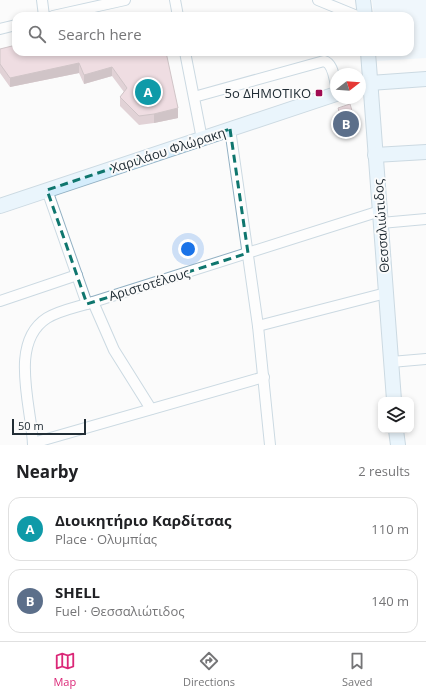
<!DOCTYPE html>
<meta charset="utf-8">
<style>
body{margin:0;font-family:"Open Sans",sans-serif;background:#f2f2f2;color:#202124}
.controls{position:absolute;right:12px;bottom:12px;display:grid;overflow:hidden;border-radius:8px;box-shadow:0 2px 6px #0003}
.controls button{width:36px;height:36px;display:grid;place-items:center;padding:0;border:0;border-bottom:1px solid #e0e0e0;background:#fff;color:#202124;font:20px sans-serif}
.compass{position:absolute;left:330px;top:68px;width:36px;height:36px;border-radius:50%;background:#fff;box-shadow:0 2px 6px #0003;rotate:73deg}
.scale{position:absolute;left:12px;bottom:10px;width:74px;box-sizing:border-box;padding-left:4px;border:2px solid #212d35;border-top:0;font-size:11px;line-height:14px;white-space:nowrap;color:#212d35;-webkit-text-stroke:3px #fbfbfb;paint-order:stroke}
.you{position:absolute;left:188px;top:249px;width:14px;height:14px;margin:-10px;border:3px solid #fff;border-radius:50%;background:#1a73e8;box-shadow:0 0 0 6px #1a73e833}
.badge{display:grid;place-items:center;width:26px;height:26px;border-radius:50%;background:#db2777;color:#fff;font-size:13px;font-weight:700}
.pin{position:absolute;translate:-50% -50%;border:2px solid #fff;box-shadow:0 1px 4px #0006}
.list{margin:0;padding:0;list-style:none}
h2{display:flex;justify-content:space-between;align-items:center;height:52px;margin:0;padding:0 16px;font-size:17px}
h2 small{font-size:13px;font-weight:400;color:#757577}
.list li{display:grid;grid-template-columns:26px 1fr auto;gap:12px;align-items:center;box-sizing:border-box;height:64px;margin:0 8px 8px;padding:0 8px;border:1px solid #e0e0e0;border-radius:12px}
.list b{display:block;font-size:15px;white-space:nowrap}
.list p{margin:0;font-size:13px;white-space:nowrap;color:#757577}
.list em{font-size:13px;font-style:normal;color:#757577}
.icon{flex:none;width:22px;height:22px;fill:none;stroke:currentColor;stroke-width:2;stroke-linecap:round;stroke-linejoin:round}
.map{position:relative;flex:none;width:426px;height:445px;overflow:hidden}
.search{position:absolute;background:#fff;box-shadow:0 2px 6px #0003;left:12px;right:12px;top:12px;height:44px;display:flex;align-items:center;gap:10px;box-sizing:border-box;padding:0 14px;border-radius:12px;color:#757577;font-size:15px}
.sheet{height:196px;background:#fff}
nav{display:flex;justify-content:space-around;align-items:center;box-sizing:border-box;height:56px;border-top:1px solid #e0e0e0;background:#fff;font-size:11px;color:#757577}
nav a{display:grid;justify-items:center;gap:2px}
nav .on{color:#db2777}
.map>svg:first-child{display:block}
.built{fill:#e2f2fc}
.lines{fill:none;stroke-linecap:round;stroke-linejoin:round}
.street-casing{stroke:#91b0c3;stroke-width:12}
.secondary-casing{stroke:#91b0c3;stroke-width:16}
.street{stroke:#fff;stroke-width:10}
.secondary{stroke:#d5edfc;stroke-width:14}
.wall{fill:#c09fa8}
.shaded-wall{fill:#9c8288}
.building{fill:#dfb9c3;stroke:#9c8288}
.marked{fill:none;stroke:#0f766e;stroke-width:3;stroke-dasharray:8 5;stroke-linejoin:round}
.poi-dot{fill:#a00b52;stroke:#fbfbfb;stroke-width:1.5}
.labels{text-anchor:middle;stroke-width:4;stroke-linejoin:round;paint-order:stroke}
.poi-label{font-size:13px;fill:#212d35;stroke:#fbfbfb;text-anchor:end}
.street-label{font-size:13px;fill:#212d35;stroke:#fbfbfb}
</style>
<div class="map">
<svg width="426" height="445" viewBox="0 0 426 445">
<rect width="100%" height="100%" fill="#fbfbfb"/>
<path class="built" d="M372,0H426V58L377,61V52H410V16H374Z"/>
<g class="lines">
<defs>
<g id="street">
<path d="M42,0L44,16"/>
<path d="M175,0L178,16"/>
<path d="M318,0L357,16"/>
<path d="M53,16L125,0"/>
<path d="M0,29L16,25"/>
<path d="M185,52L202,139"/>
<path d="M194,97L324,61C333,63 334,78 336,85"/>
<path d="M230,129L258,326L270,445"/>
<path d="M47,190L87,304"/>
<path d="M381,223L426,219"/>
<path d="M0,301L77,275"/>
<path d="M93,302L114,350L151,409"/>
<path d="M258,326L386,293"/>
<path d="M391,362L426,359"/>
<path d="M33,443L264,377"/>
<path d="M33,445C32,408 8,343 47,318C60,310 78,307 93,302L380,211"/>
</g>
<g id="secondary">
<path d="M363,0L365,16"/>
<path d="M368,52L394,400"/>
<path d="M360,86L370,83L426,79"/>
<path d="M375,155L426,152"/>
<path d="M0,206L336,94"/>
<path d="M396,430L398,445"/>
</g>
</defs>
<use href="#street" class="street-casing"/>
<use href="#secondary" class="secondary-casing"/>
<use href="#street" class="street"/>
<use href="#secondary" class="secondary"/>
</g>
<g class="wall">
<path d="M0,49L166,52L178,118L154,123L139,125L120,106V97L124,92L112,76L84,84L79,73L10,87L0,73Z"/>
<path d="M338,108L357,131L346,134L338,110Z"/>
</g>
<g class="shaded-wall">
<path d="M79,63V73L10,87V78Z"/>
<path d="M112,67V76L84,84V75Z"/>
<path d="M178,108V118L154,123V114Z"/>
<path d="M357,128V131L346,134V132Z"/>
</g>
<g class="building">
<path d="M158,14L159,16H148Z"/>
<path d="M16,45V52H166L178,108L154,114L139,116L120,97L127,88L112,67L84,75L79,63L10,78L0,64V49Z"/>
<path d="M350,104L357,128L346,132L338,108Z"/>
</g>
<path d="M0 0H426V445H0ZM230,129L248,253L87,304L47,190Z" fill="#fbfbfb" fill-opacity=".55" fill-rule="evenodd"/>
<path class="marked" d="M230,129L248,253L87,304L47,190Z"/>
<rect class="poi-dot" x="315" y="89" width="8" height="8" rx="2"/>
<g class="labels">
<g class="poi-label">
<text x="311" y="98">5ο ΔΗΜΟΤΙΚΟ</text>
</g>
<g class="street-label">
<text transform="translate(168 150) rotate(-18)" y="5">Χαριλάου Φλώρακη</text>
<text transform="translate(381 226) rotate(-94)" y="5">Θεσσαλιώτιδος</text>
<text transform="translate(149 284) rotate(-17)" y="5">Αριστοτέλους</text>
</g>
</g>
</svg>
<div class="controls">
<button><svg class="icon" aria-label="layers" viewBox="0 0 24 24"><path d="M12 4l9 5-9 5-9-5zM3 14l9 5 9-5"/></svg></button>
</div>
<svg class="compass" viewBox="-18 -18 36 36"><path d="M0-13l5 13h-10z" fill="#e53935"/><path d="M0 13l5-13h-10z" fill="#757577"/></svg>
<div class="scale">50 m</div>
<div class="you"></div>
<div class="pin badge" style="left:148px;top:92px;background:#0f9aa8">A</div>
<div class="pin badge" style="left:346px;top:124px;background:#5c6f8a">B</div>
<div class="search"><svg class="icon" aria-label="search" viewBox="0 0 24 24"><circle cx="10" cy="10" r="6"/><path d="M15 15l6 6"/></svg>Search here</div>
</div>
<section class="sheet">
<h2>Nearby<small>2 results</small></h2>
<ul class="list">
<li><span class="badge" style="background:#0f9aa8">A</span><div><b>Διοικητήριο Καρδίτσας</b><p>Place · Ολυμπίας</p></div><em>110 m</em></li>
<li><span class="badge" style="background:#5c6f8a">B</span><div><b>SHELL</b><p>Fuel · Θεσσαλιώτιδος</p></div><em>140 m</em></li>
</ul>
</section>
<nav>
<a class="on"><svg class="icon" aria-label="map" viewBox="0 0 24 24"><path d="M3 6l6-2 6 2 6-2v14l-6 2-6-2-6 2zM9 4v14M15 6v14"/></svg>Map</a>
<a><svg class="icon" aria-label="directions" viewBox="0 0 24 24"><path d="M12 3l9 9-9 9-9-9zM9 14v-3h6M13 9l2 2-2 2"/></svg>Directions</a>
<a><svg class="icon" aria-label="saved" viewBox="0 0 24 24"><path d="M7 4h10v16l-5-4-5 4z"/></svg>Saved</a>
</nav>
